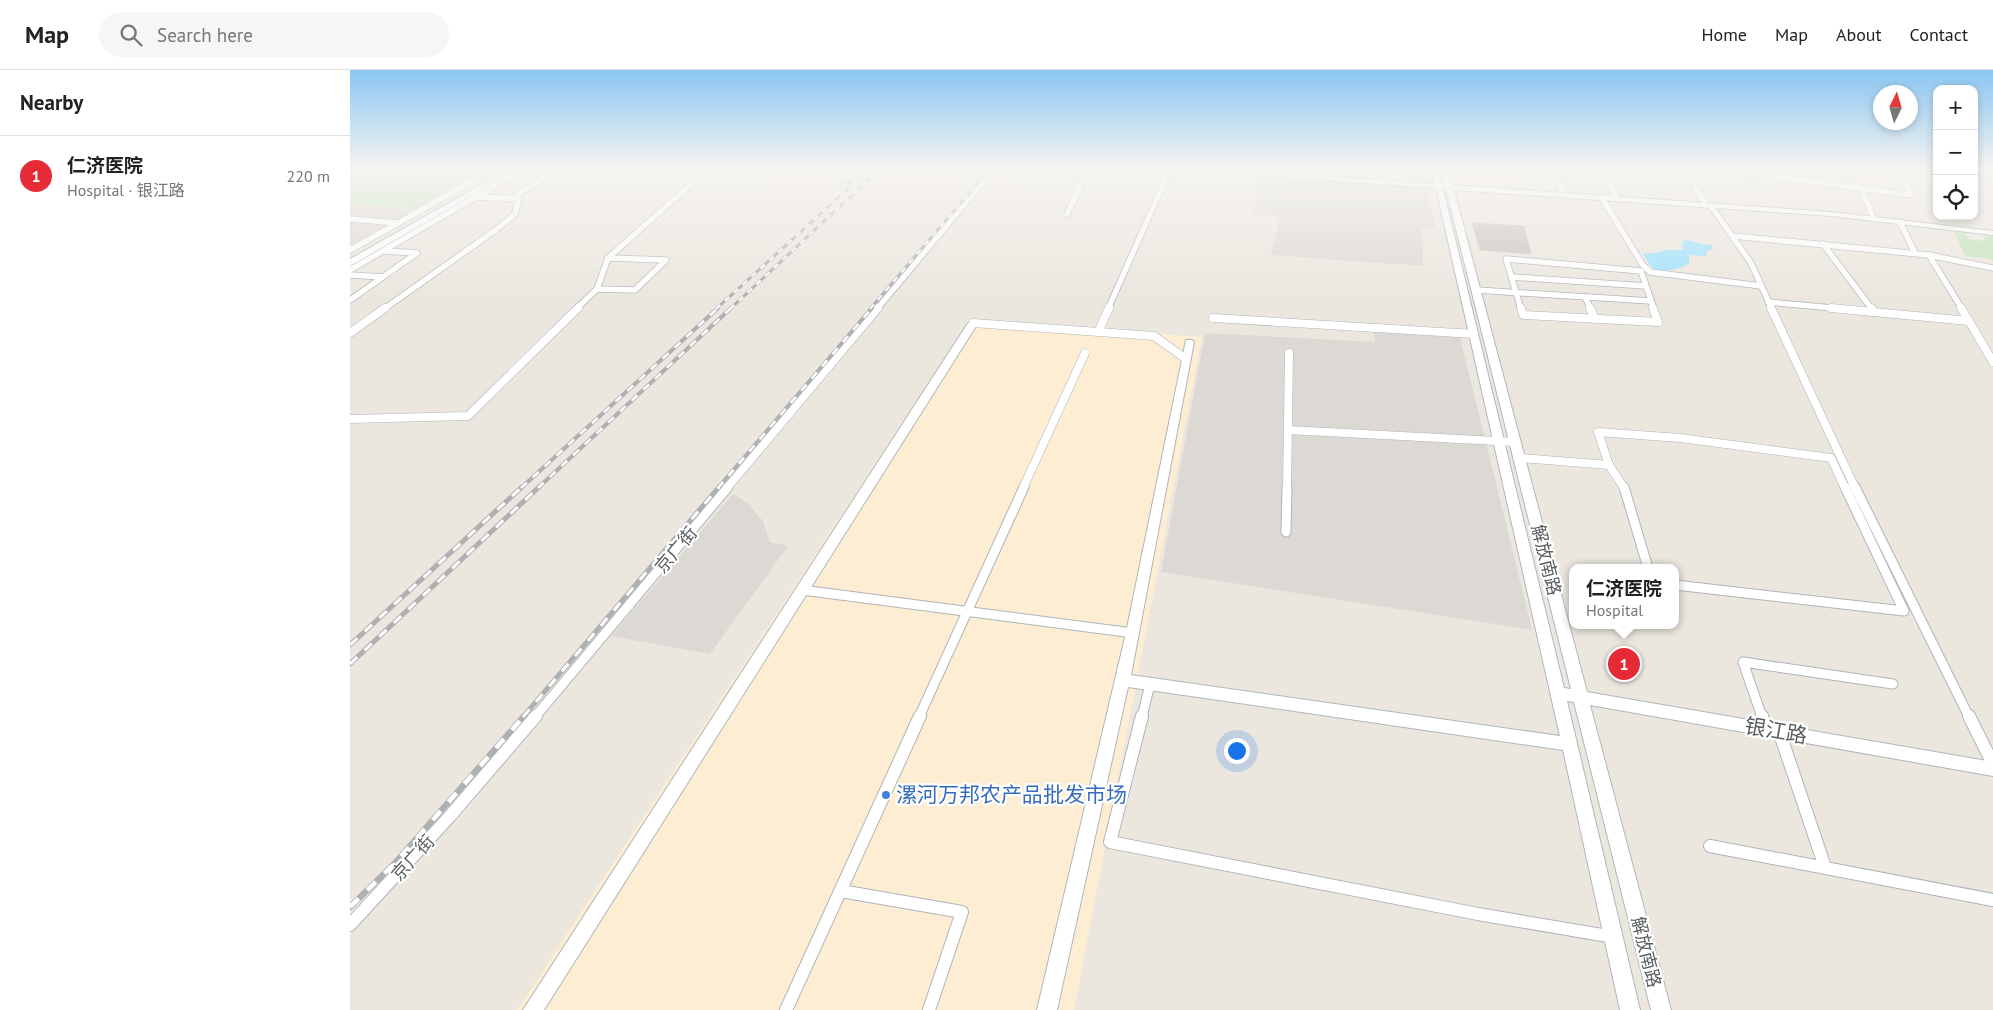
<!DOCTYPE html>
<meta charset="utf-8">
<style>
body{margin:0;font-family:"PT Sans","Noto Sans SC",sans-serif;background:#f6f6f6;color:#222}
.controls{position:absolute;right:15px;top:15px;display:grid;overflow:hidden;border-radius:10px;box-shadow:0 2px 8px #0003}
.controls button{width:45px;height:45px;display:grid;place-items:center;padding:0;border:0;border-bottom:1px solid #e0e0e0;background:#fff;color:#222;font:25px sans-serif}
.compass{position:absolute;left:1523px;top:15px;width:45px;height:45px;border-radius:50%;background:#fff;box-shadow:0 2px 8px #0003;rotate:5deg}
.you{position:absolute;left:886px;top:680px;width:18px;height:18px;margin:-12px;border:4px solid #fff;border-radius:50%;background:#1a73e8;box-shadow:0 0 0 8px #1a73e833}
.badge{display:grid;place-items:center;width:32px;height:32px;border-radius:50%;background:#e62b37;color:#fff;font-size:16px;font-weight:700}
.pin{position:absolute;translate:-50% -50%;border:2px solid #fff;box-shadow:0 1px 5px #0006}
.popup{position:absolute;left:1219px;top:494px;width:110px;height:65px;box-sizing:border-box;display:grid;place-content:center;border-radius:10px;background:#fff;filter:drop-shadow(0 1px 4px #0005);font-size:16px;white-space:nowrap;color:#767676}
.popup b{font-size:19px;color:#222}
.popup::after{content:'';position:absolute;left:50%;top:100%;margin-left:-10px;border:10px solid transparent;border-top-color:#fff}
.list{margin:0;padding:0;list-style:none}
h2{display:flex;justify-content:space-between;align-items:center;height:65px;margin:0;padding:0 20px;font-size:21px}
h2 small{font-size:16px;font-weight:400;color:#767676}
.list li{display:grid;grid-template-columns:32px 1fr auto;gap:15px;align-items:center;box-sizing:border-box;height:80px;padding:0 20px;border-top:1px solid #e0e0e0}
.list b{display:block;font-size:19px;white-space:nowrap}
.list p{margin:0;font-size:16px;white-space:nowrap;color:#767676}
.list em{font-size:16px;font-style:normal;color:#767676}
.icon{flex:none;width:28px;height:28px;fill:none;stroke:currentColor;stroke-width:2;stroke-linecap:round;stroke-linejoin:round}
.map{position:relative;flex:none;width:1643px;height:940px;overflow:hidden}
header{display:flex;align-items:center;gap:30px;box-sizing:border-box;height:70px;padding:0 25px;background:#fff;border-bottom:1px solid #e0e0e0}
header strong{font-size:24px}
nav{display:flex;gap:28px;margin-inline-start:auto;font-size:18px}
.search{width:350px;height:45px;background:#f6f6f6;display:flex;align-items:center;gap:12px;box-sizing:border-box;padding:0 18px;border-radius:28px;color:#767676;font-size:19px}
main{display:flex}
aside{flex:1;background:#fff}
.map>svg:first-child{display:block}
.commercial{fill:#fdedd3}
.industrial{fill:#dcd9d4}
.education{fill:#ddd9d0}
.green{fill:#c1e3bb}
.water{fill:#9de1fe}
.building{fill:#c8c4bf;stroke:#d0c8be}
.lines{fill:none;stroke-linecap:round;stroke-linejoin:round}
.street-far3-casing{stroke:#b0b4b7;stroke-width:7}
.street-far2-casing{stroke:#b0b4b7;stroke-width:9}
.street-far1-casing{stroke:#b0b4b7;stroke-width:11}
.street-casing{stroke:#b0b4b7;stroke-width:14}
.secondary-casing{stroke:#b1b6ba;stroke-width:2}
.street-far3{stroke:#fff;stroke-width:5.5}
.street-far2{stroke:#fff;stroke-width:8}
.street-far1{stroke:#fff;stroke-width:9}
.street{stroke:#fff;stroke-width:12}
.secondary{fill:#fff;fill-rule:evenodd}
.rail-far3-casing{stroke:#afb0b0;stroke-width:3}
.rail-far2-casing{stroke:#afb0b0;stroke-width:4}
.rail-far1-casing{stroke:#afb0b0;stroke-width:5}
.rail-casing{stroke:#afb0b0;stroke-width:6}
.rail-far3{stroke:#fff;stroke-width:2;stroke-dasharray:6;stroke-linecap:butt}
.rail-far2{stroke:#fff;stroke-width:2.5;stroke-dasharray:8;stroke-linecap:butt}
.rail-far1{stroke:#fff;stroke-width:3;stroke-dasharray:10;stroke-linecap:butt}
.rail{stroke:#fff;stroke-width:4.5;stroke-dasharray:12;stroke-linecap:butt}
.shop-dot{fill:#3f7fe0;stroke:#fff;stroke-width:2}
.labels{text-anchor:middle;stroke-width:4.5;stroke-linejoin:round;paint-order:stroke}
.street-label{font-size:18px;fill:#585d60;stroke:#fff}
.near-street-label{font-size:21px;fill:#585d60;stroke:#fff}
.near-shop-label{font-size:21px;fill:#366cbe;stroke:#fff;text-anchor:start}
</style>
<header>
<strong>Map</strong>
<div class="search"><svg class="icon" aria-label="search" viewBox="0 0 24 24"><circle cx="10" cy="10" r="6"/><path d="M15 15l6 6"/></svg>Search here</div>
<nav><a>Home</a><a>Map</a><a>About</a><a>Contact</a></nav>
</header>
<main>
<aside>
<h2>Nearby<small></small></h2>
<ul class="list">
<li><span class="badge">1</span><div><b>仁济医院</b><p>Hospital · 银江路</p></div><em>220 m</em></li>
</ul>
</aside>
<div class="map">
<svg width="1643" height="940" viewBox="0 0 1643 940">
<rect width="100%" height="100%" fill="#ebe7df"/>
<path class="commercial" d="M619,250L852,267L724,940H167Z"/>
<g class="industrial">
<path d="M908,104L1077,116L1085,158H1072L1073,196L921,185L930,146L903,144L908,122L903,121Z"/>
<path d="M1024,262L1110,267L1182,560L811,502L855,263L1025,272Z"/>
<path d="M383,424L397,433L413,451L420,472L438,476L360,584L261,566Z"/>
</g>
<path class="education" d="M0,134L64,140L0,175Z"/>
<g class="green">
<path d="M0,99H136L65,139L0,133Z"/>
<path d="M1604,161L1615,163L1619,169L1635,171L1634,167H1637L1635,165L1643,166V192L1641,189L1615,186Z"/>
</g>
<path class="water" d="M1334,169L1352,174L1362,175L1364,179L1358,180L1356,186L1339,185V193C1331,199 1313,204 1303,198C1298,194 1297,189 1293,184L1312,182L1314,180H1332Z"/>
<path class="building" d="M1122,153L1174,156L1181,184L1130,180Z"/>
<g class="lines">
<defs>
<g id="street-far3">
<path d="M452,99L474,100"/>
<path d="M1253,99L1267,129"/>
<path d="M1335,99L1356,135"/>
<path d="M1370,99L1561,125L1550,99"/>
<path d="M1208,111L1214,125"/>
<path d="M1511,118L1524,149"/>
<path d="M1252,128L1292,194L1300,202L1411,216"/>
<path d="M161,129L205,99"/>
<path d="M1361,136L1401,193L1422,239"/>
<path d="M717,144L738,99"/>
<path d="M0,149L48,153"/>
<path d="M1550,152L1565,183"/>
<path d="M1383,166L1579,185L1643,198"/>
<path d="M1473,174L1522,239"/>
<path d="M0,180L144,99"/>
<path d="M1579,185L1612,239"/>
<path d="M0,200L174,99"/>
<path d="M0,205L33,207"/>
<path d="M1162,207L1296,216"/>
<path d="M247,219L285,220L316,190L258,188"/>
<path d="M1126,220L1301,231"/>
<path d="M1235,227L1241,239"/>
<path d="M0,230L67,183L33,181"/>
<path d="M1418,232L1494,239"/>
<path d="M34,239L147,159L165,144L169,129L125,127"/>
<path d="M226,239L247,219L258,188L358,99"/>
<path d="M527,239L644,99"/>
<path d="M758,239L820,99"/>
<path d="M1171,239L1156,189L1291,201L1304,239"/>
</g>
<g id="street-far2">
<path d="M1171,238L1173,245L1308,252L1303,238"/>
<path d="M1240,238L1245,249"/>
<path d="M1421,238L1505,418"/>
<path d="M1481,238L1619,251L1643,292"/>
<path d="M1521,238L1524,242"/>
<path d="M1611,238L1619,251"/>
<path d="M863,248L1124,264"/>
<path d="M623,253L804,266L836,289"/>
<path d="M748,262L759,238"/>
<path d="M0,263L35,238"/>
<path d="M0,349L118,346L228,238"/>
<path d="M938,360L1166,372"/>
<path d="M1170,388L1259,395"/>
<path d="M377,418L528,238"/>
<path d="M673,418L735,283"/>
<path d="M937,418L939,283"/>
<path d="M1274,418L1259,395L1248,362L1330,368L1481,388L1495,418"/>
</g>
<g id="street-far1">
<path d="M1274,417L1298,498"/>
<path d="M1505,417L1619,647"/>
<path d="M936,462L937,417"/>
<path d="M1325,515L1554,541L1495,417"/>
<path d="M452,520L783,563"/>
<path d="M185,647L378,417"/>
<path d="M569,647L674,417"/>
<path d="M792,647L800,614"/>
<path d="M1412,647L1393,592L1543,614"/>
</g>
<g id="street">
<path d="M792,646L760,772L1128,844L1264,867"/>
<path d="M1412,646L1416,659"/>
<path d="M1619,646L1643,694"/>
<path d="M1429,661L1475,797"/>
<path d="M1360,776L1643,830"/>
<path d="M491,821L612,842L579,940"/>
<path d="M0,855L100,746L186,646"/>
<path d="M436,940L570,646"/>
</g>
<g id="secondary">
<path d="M159,99H168L0,196V189Z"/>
<path d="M720,99H757L753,101H724Z"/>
<path d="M838,99H868L1085,114L1081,99H1088L1092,114L1095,115L1091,99H1098L1103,115L1481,142L1643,161V165L1481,146L1104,120L1237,622L1643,692V706L1240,635L1321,940H1301L1224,632L1217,631L1290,940H1270L1213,680L778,617L707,940H687L776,563L836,270H842L844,272L781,605L1210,666L1086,118L842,101ZM1093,119H1096L1221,619L1214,618Z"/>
<path d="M623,250L628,253L194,940H173L618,253Z"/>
</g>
</defs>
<use href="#street-far3" class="street-far3-casing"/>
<use href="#street-far2" class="street-far2-casing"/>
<use href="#street-far1" class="street-far1-casing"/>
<use href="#street" class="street-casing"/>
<use href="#secondary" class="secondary-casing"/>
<use href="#street-far3" class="street-far3"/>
<use href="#street-far2" class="street-far2"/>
<use href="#street-far1" class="street-far1"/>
<use href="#street" class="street"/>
<use href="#secondary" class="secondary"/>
<defs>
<g id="rail-far3">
<path d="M492,118L514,99"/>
<path d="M366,239L501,116"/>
<path d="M380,239L530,99"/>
<path d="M520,239L622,120L637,99"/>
</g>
<g id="rail-far2">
<path d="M171,418L368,238"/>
<path d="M188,418L381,238"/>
<path d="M368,418L522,238"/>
</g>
<g id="rail-far1">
<path d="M0,575L172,417"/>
<path d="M0,594L189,417"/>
<path d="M173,647L369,417"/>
</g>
<path id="rail" d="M0,837L45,793L174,646"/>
</defs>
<use href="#rail-far3" class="rail-far3-casing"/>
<use href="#rail-far2" class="rail-far2-casing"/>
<use href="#rail-far1" class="rail-far1-casing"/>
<use href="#rail" class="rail-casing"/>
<use href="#rail-far3" class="rail-far3"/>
<use href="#rail-far2" class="rail-far2"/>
<use href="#rail-far1" class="rail-far1"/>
<use href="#rail" class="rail"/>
</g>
<linearGradient id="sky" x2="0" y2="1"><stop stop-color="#8ac6f1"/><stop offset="0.43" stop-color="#f6f4f1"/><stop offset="1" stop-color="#f6f4f1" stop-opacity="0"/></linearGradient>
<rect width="1643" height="230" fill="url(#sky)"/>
<circle class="shop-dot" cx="536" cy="725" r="5"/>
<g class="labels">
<g class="street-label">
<text transform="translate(326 480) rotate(-50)" y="6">京广街</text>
<text transform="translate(1196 490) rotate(76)" y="6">解放南路</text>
<text transform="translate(63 788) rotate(-48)" y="6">京广街</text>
<text transform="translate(1296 882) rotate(76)" y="6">解放南路</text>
</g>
<g class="near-street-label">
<text transform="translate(1426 661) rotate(10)" y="7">银江路</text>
</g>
<g class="near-shop-label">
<text x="546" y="732">漯河万邦农产品批发市场</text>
</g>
</g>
</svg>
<div class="controls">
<button>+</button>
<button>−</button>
<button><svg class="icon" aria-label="locate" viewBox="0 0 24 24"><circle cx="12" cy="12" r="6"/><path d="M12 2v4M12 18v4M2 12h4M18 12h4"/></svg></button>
</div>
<svg class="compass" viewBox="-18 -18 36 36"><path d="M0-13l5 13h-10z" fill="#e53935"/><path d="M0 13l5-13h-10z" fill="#767676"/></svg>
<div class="you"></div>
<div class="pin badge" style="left:1274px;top:594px">1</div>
<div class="popup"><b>仁济医院</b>Hospital</div>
</div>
</main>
